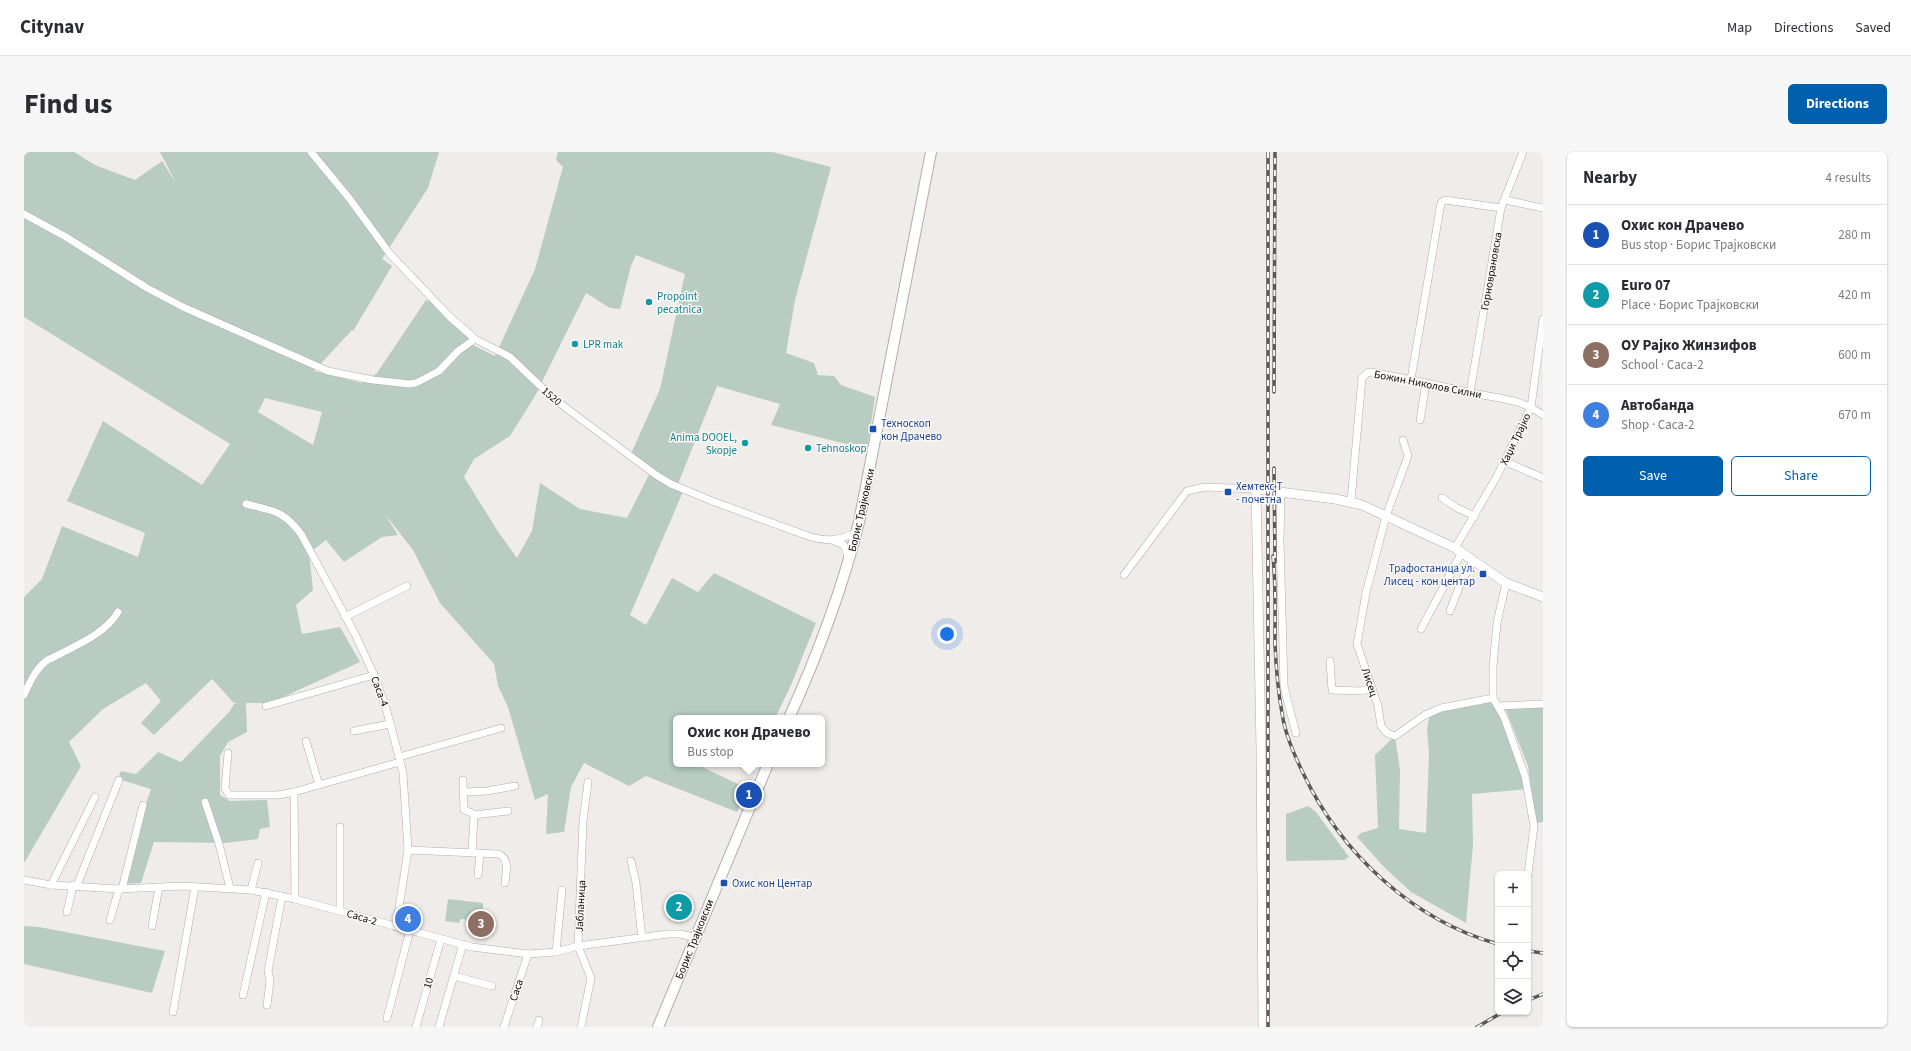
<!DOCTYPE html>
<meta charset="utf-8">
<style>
body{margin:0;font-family:"Source Sans 3",sans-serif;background:#f7f7f7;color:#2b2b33}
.controls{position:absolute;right:12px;bottom:12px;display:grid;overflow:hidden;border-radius:6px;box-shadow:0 1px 3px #0004}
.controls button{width:36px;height:36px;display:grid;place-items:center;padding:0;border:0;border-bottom:1px solid #e1e1e2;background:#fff;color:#2b2b33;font:20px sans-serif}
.you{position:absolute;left:923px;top:482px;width:14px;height:14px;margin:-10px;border:3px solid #fff;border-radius:50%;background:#1a73e8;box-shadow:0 0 0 6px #1a73e833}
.badge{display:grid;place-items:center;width:26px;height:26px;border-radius:50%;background:#0060ad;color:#fff;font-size:13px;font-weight:700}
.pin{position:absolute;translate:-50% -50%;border:2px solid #fff;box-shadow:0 1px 4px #0006}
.popup{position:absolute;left:649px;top:563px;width:152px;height:52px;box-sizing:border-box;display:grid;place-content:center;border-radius:6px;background:#fff;filter:drop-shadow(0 1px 3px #0005);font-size:13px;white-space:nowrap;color:#7c7c81}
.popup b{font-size:15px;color:#2b2b33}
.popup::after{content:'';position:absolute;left:50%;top:100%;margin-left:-8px;border:8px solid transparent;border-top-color:#fff}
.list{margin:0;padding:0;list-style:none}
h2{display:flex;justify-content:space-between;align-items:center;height:52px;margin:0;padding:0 16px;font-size:17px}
h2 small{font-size:13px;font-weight:400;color:#7c7c81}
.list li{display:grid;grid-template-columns:26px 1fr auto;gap:12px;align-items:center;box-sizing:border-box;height:60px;padding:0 16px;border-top:1px solid #e1e1e2}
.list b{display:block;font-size:15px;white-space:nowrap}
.list p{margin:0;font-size:13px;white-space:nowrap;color:#7c7c81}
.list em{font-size:13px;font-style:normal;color:#7c7c81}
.actions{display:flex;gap:8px;padding:12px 16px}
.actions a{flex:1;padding:9px 0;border:1px solid #0060ad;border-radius:6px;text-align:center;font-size:14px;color:#0060ad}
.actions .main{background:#0060ad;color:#fff}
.icon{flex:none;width:22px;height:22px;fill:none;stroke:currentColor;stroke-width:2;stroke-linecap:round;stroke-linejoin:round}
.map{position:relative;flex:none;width:1519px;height:875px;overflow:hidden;border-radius:6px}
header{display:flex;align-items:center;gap:24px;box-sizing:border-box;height:56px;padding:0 20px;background:#fff;border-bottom:1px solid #e1e1e2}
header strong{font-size:19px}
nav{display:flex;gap:22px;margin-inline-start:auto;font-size:14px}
.intro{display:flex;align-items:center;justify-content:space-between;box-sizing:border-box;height:96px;padding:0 24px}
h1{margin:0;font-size:28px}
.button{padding:10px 18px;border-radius:6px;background:#0060ad;color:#fff;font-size:14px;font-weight:700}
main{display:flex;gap:24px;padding:0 24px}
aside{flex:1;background:#fff;border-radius:6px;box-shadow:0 1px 3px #0004}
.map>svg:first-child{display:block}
.green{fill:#b8ccc1;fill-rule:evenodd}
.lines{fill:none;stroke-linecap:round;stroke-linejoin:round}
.minor-casing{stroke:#b0adab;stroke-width:8}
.tertiary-casing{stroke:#b0adab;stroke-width:10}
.secondary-casing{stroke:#b0adab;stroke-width:12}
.minor{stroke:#fff;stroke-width:7}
.tertiary{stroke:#fff;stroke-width:9}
.secondary{stroke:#fff;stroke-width:10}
.rail-casing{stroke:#5a5858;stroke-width:3.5}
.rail{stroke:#fdf9f8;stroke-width:2;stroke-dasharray:6;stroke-linecap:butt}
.culture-dot{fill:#0f9aa8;stroke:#fdf9f8;stroke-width:1.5}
.transit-dot{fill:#1a4fb4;stroke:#fdf9f8;stroke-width:1.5}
.labels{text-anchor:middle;stroke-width:3;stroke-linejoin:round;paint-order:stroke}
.street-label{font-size:11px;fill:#0c0b0b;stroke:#fdf9f8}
.culture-label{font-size:11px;fill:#0d838f;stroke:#fdf9f8;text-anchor:start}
.transit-label{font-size:11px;fill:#164399;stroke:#fdf9f8;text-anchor:start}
</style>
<header>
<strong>Citynav</strong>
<nav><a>Map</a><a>Directions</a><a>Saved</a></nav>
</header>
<div class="intro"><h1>Find us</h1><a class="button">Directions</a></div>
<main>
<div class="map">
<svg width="1519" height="875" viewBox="0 0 1519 875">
<rect width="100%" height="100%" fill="#f0ecea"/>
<g class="green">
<path d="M0,0H50L71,13L111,28L138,9L152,31L136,0H415L404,36L358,107L368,114L329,179L328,178L290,219L338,231L353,221L402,148L414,151L447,183L449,193L471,204L511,117L539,15L532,8L534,0H748L807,15L771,148L762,201L790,211L794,223L810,224L817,233L851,245L844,292H822L747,273L756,252L693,234L654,332L658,342L606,463L622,473L648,426L674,440L690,421L792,471L767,533L751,566H652V597L649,601L652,602V612H672L724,637L713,660L622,624L605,634L560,611L547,635L540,680L522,682L524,642L511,648L484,555L474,534L470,512L416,451L389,398L360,361L374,383L358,385L320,410L302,388L285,401L289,438L272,453L278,482L316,475L336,510L246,551H222L223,580L204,590L196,604V643L206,649L243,648L246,675L236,677L234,687L201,691L130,690L117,731L95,732L127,637L94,627L97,619L112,622L134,600L157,610L206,559L210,552L215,551H210L188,527L130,583L117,571L137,549L122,531L79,557L45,590L57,614L0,711V445L18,427L38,374L114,405L121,381L43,349L79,269L178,333L206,292L0,165ZM612,103L661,122L636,237L606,304L628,317L603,366L556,357L516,331L508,379L493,406L473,378L440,325L450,307L486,284L511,244L562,141L586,156L596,157L607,114ZM241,246L298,260L289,293L234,260Z"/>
<path d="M1469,546L1475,554L1504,637L1448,642L1449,693L1442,771L1387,740L1360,715L1333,685L1337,681L1354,676L1351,603L1371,584L1376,618L1375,677L1402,681L1405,603L1403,578L1406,560Z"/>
<path d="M1481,556H1519V670L1512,671L1504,614Z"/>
<path d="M1284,654L1292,660L1325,705L1320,708L1262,709V662Z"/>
<path d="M424,747L459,751V769L437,767L435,771L421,769Z"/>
<path d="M0,774L15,775L141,799L128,841L0,812Z"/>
</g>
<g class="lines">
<defs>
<g id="minor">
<path d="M287,0L325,46L366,102L426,165L451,187L486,205L530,247L632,323L647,332L688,349L787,385C805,390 816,388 833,380"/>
<path d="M1481,48L1519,56"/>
<path d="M0,62L42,85L123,136L159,155L304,219L349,228L385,232L392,231L415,219L434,199L451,187"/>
<path d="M1387,227L1417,51L1421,48L1477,56"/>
<path d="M1446,241L1477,56L1499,0"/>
<path d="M1396,268L1402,231"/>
<path d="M1379,288L1384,304L1362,364L1342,441L1333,492L1354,554L1357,574L1363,581L1371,584L1401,563L1417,556L1469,546"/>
<path d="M1480,309L1519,326"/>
<path d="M1257,340L1256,389L1260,533L1263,547L1272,581"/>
<path d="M1418,346L1433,356L1451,364"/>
<path d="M1327,349L1338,226L1343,221L1347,220C1380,226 1412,233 1444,240C1473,247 1494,245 1519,263"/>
<path d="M222,352C249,359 259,358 277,382L331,482L350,523L362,556L375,605L379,621L384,698L372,775"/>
<path d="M810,389L820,393L825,407"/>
<path d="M1431,396L1472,326L1507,255L1519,167"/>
<path d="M1100,423L1163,339L1181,335L1232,337"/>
<path d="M1482,431L1473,471L1469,514V546L1480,565L1501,624L1510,674L1504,722"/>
<path d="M1426,459L1437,430L1450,408"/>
<path d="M321,465L383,434"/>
<path d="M1397,477L1438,400"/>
<path d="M1306,509L1308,538L1337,539L1348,536"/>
<path d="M0,543C5,532 11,518 21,510C24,507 29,506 32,504C53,493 82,481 94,460"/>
<path d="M242,554L350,523"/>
<path d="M1475,554L1519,552"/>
<path d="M330,579L366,572"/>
<path d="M282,589L295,633"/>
<path d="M204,601L201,636L205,643H254L270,640L271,747"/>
<path d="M375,605L477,576"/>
<path d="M439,628L440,658L448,661L450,663L448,701"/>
<path d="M270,640L376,610"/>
<path d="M439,640L463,639L491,634"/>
<path d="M181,650L195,692L206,736"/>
<path d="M450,663L484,659"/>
<path d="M384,698L475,702C486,708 482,721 481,731"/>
<path d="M607,709L612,731L618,786"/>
<path d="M454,723L456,702"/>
<path d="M0,728L27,733L95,737L158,734L227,738L271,747L448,795L504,802L532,800L554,794L644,782H656L670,785"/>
<path d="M27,733L71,645"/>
<path d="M53,733L95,628"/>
<path d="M98,737L119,653"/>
<path d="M227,738L234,711"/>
<path d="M316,759V675"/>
<path d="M43,760L49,733"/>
<path d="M86,768L95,737"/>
<path d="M128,774L135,735"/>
<path d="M532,800L538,738"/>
<path d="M430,824L468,834"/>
<path d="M219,843L242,740"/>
<path d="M243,853L246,829L244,819L258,744"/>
<path d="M149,860L171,735"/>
<path d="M363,866L386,778"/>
<path d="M392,875L417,787"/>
<path d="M415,875L439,792"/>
<path d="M480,875L504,802"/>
<path d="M513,875L515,868"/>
<path d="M557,875L567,826L554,794L559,669L564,630"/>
</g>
<path id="tertiary" d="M1239,875L1237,596L1232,337L1311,347L1338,353L1431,396L1482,431L1519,445"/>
<g id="secondary">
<path d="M765,566C794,502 818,438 835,370L907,0"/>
<path d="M634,875L744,612"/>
</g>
</defs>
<use href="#minor" class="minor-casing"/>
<use href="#tertiary" class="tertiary-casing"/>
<use href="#secondary" class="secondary-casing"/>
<use href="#minor" class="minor"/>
<use href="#tertiary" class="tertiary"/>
<use href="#secondary" class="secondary"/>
<defs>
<g id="rail">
<path d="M1244,0V875"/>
<path d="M1250,240L1251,0"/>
<path d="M1250,316L1251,410"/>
<path d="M1249,404C1252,434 1251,463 1251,492C1252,515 1254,539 1258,561C1261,582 1270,602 1279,621C1317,701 1388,768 1474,792"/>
<path d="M1504,799L1519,801"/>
<path d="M1504,848L1519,842"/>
<path d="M1453,875L1479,860"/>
</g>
</defs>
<use href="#rail" class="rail-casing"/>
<use href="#rail" class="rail"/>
</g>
<g class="culture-dot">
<circle cx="625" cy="150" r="4"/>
<circle cx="551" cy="192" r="4"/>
<circle cx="721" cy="291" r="4"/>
<circle cx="784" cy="296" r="4"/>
</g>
<g class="transit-dot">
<rect x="845" y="273" width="8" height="8" rx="2"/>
<rect x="1200" y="336" width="8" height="8" rx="2"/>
<rect x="1455" y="418" width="8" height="8" rx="2"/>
<rect x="696" y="727" width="8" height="8" rx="2"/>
</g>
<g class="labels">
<g class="street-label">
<text transform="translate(1467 119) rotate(-80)" y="4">Горноврановска</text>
<text transform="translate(1404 232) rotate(11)" y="4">Божин Николов Силни</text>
<text transform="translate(528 244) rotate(41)" y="4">1520</text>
<text transform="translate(1491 287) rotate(-64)" y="4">Хаџи Трајко</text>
<text transform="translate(837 358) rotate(-77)" y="4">Борис Трајковски</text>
<text transform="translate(1346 530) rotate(71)" y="4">Лисец</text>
<text transform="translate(356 539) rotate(69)" y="4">Саса-4</text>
<text transform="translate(556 754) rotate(-87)" y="4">Јабланица</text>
<text transform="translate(338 765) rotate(16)" y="4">Саса-2</text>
<text transform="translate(670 787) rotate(-68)" y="4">Борис Трајковски</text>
<text transform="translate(404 831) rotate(-74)" y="4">10</text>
<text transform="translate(492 838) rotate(-72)" y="4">Саса</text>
</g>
<g class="culture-label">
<text x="633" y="148">Propoint<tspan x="633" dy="13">pecatnica</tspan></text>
<text x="559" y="196">LPR mak</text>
<text x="713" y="289" text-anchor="end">Anima DOOEL,<tspan x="713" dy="13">Skopje</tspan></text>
<text x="792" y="300">Tehnoskop</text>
</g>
<g class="transit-label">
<text x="857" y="275">Техноскоп<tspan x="857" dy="13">кон Драчево</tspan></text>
<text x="1212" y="338">Хемтекс Т<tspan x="1212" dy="13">- почетна</tspan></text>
<text x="1451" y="420" text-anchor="end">Трафостаница ул.<tspan x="1451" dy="13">Лисец - кон центар</tspan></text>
<text x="708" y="735">Охис кон Центар</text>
</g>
</g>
</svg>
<div class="controls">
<button>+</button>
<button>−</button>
<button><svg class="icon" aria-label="locate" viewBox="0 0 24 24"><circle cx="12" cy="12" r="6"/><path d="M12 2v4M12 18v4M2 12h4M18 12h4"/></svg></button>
<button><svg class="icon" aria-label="layers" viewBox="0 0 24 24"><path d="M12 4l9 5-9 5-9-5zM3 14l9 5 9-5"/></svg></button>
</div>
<div class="you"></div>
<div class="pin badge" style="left:725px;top:643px;background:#1a4fb4">1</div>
<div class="popup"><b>Охис кон Драчево</b>Bus stop</div>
<div class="pin badge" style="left:655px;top:755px;background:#0f9aa8">2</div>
<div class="pin badge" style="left:457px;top:772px;background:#8d6e63">3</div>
<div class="pin badge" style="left:384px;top:767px;background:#3f7fe0">4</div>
</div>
<aside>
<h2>Nearby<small>4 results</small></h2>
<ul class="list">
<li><span class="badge" style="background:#1a4fb4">1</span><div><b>Охис кон Драчево</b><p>Bus stop · Борис Трајковски</p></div><em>280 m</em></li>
<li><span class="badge" style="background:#0f9aa8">2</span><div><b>Euro 07</b><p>Place · Борис Трајковски</p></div><em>420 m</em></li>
<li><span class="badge" style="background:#8d6e63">3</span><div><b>ОУ Рајко Жинзифов</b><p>School · Саса-2</p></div><em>600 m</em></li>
<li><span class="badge" style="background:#3f7fe0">4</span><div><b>Автобанда</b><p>Shop · Саса-2</p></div><em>670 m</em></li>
</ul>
<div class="actions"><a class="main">Save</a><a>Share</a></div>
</aside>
</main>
